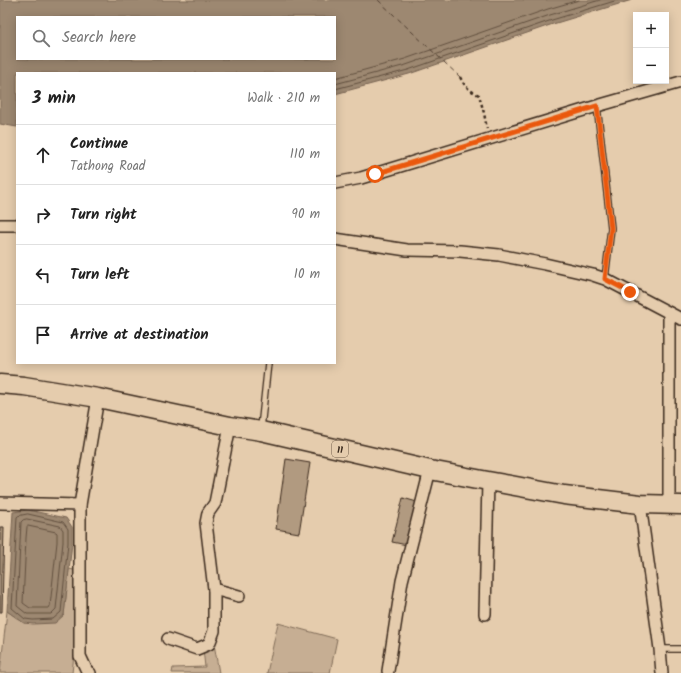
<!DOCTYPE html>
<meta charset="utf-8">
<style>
body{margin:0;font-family:Kalam,sans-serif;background:#f2f2f2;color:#222}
.controls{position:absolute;right:12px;top:12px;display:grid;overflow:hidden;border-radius:0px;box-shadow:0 2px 10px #0003}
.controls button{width:36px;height:36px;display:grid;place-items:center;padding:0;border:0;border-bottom:1px solid #e0e0e0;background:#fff;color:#222;font:20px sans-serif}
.stop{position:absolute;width:12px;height:12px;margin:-9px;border:3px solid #ea580c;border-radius:50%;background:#fff}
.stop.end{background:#ea580c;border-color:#fff;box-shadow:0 1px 4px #0008}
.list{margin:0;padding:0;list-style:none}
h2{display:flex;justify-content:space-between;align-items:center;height:52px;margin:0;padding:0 16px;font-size:17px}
h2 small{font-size:13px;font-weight:400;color:#767676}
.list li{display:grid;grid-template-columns:26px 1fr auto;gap:12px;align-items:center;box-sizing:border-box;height:60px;padding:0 16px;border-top:1px solid #e0e0e0}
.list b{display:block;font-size:15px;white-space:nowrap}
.list p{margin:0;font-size:13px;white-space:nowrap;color:#767676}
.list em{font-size:13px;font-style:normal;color:#767676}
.icon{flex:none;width:22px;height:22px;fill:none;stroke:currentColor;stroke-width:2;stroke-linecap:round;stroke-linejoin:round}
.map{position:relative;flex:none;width:681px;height:673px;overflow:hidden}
.search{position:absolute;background:#fff;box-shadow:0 2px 10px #0003;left:16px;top:16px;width:320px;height:44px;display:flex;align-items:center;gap:10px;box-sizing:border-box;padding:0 14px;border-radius:0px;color:#767676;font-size:15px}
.panel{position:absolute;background:#fff;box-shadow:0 2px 10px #0003;left:16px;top:72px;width:320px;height:292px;border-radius:0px}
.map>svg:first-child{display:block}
.green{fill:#c6ae93;stroke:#806c58}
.water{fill:#9d8871;stroke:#766250;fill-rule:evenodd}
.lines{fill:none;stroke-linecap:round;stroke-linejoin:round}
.shore{stroke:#62503f;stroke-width:1}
.ferry{stroke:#4f3d2f;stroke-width:1;stroke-dasharray:5 4;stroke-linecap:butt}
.building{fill:#b19a80;stroke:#3b2a1e}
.service-casing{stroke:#3b2a1e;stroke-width:8}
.minor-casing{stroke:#3b2a1e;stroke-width:14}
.trunk-casing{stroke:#3b2a1e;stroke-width:21}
.path{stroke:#3b2a1e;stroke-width:2.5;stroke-dasharray:3 3;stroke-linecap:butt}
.service{stroke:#e5ccad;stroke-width:5.5}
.minor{stroke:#e5ccad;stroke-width:11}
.trunk{stroke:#e5ccad;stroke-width:18}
.route{stroke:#ea580c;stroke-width:5}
.labels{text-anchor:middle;stroke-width:4;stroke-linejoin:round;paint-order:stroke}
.shield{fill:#e5ccad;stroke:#6e5b49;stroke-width:1}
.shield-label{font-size:10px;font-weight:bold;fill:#3b2a1e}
</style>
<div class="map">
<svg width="681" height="673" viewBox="0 0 681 673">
<rect width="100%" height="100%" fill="#e5ccad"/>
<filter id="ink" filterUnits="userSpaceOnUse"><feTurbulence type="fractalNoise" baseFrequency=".025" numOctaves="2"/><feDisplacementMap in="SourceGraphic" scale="8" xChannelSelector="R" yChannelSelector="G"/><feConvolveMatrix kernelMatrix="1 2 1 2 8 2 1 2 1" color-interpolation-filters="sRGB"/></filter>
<g filter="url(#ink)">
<g class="green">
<path d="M69,569L83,572L72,673H0L7,611L24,623L64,615Z"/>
<path d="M278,623L337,639L330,673H267Z"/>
<path d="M212,632L219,673H172L173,668L205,667L202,640Z"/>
</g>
<g class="water">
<path d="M0,0H632L553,24L409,74L335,94V73H17V127L0,124ZM17,17H335V59H17Z"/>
<path d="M28,510L66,518L72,527V543L64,615L55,623L33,624L24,623L7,611L13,512Z"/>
</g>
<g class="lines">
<g class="shore">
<path d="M335,78L405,59L548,9L579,0"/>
<path d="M335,84L406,65L550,15L600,0"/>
<path d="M335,89L408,70L552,20L618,0"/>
<path d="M28,514L63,522L68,529V543L61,612L53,619L33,620L25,619L12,608L17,517L18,516Z"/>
<path d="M27,519L60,526L63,530V542L56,609L51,614H27L17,606L21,522L23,520Z"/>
<path d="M28,526L56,532L57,533V542L50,606L49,608H30L23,603L26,538L27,527Z"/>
</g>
<path class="ferry" d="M378,0L460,77"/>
</g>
<g class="building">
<path d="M286,459L310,463L299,533L276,529Z"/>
<path d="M403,498L417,502L407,545L392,542Z"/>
<path d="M0,527H4L2,612H0Z"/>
</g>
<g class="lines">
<defs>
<g id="service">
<path d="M597,106L611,228L605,279"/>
<path d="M261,428L268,363"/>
<path d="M660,649H681"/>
</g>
<g id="minor">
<path d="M335,183L361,178L597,106L681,82"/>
<path d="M0,225H17"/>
<path d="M335,239L407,250L460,251L499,255L545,264L593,275L605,279L681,319"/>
<path d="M669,313V505"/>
<path d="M0,503L80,505"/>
<path d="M640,504L660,649L662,673"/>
<path d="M214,589L239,596"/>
<path d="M485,614L488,481"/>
<path d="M168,639L197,649L209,644L214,631V589L206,523L208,513L215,503L230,426"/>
<path d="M388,671L402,581L430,470"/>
<path d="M90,673L87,671L80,656V505L98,398"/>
</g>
<path id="trunk" d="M0,384L24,386L98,398L230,426L261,431L430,470L488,481L564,495L640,504L681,505"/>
</defs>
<use href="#service" class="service-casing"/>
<use href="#minor" class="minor-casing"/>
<use href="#trunk" class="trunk-casing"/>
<path class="path" d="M460,77C465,87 469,90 479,95L484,113L487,129"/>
<use href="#service" class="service"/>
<use href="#minor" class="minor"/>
<use href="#trunk" class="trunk"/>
</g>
</g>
<g class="lines" filter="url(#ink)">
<path class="route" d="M375,174L597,106L611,228L605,279L630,292"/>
</g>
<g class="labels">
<rect class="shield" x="332" y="441" width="16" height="16" rx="3"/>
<g class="shield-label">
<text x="340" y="453">11</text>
</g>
</g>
</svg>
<div class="controls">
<button>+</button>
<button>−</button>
</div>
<div class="stop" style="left:375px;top:174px"></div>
<div class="stop end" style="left:630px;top:292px"></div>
<div class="search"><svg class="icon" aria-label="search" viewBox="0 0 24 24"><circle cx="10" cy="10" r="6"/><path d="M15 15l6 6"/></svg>Search here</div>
<section class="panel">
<h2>3 min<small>Walk · 210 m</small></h2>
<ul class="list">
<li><svg class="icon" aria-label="ahead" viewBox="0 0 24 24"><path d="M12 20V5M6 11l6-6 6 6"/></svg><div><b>Continue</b><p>Tathong Road</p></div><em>110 m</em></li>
<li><svg class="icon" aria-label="right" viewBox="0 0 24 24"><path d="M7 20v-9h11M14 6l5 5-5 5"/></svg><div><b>Turn right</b></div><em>90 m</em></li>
<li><svg class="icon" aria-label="left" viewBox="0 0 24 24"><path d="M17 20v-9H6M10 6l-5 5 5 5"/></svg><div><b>Turn left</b></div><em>10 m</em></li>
<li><svg class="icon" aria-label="arrive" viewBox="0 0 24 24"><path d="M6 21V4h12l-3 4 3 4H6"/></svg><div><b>Arrive at destination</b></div></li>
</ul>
</section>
</div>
